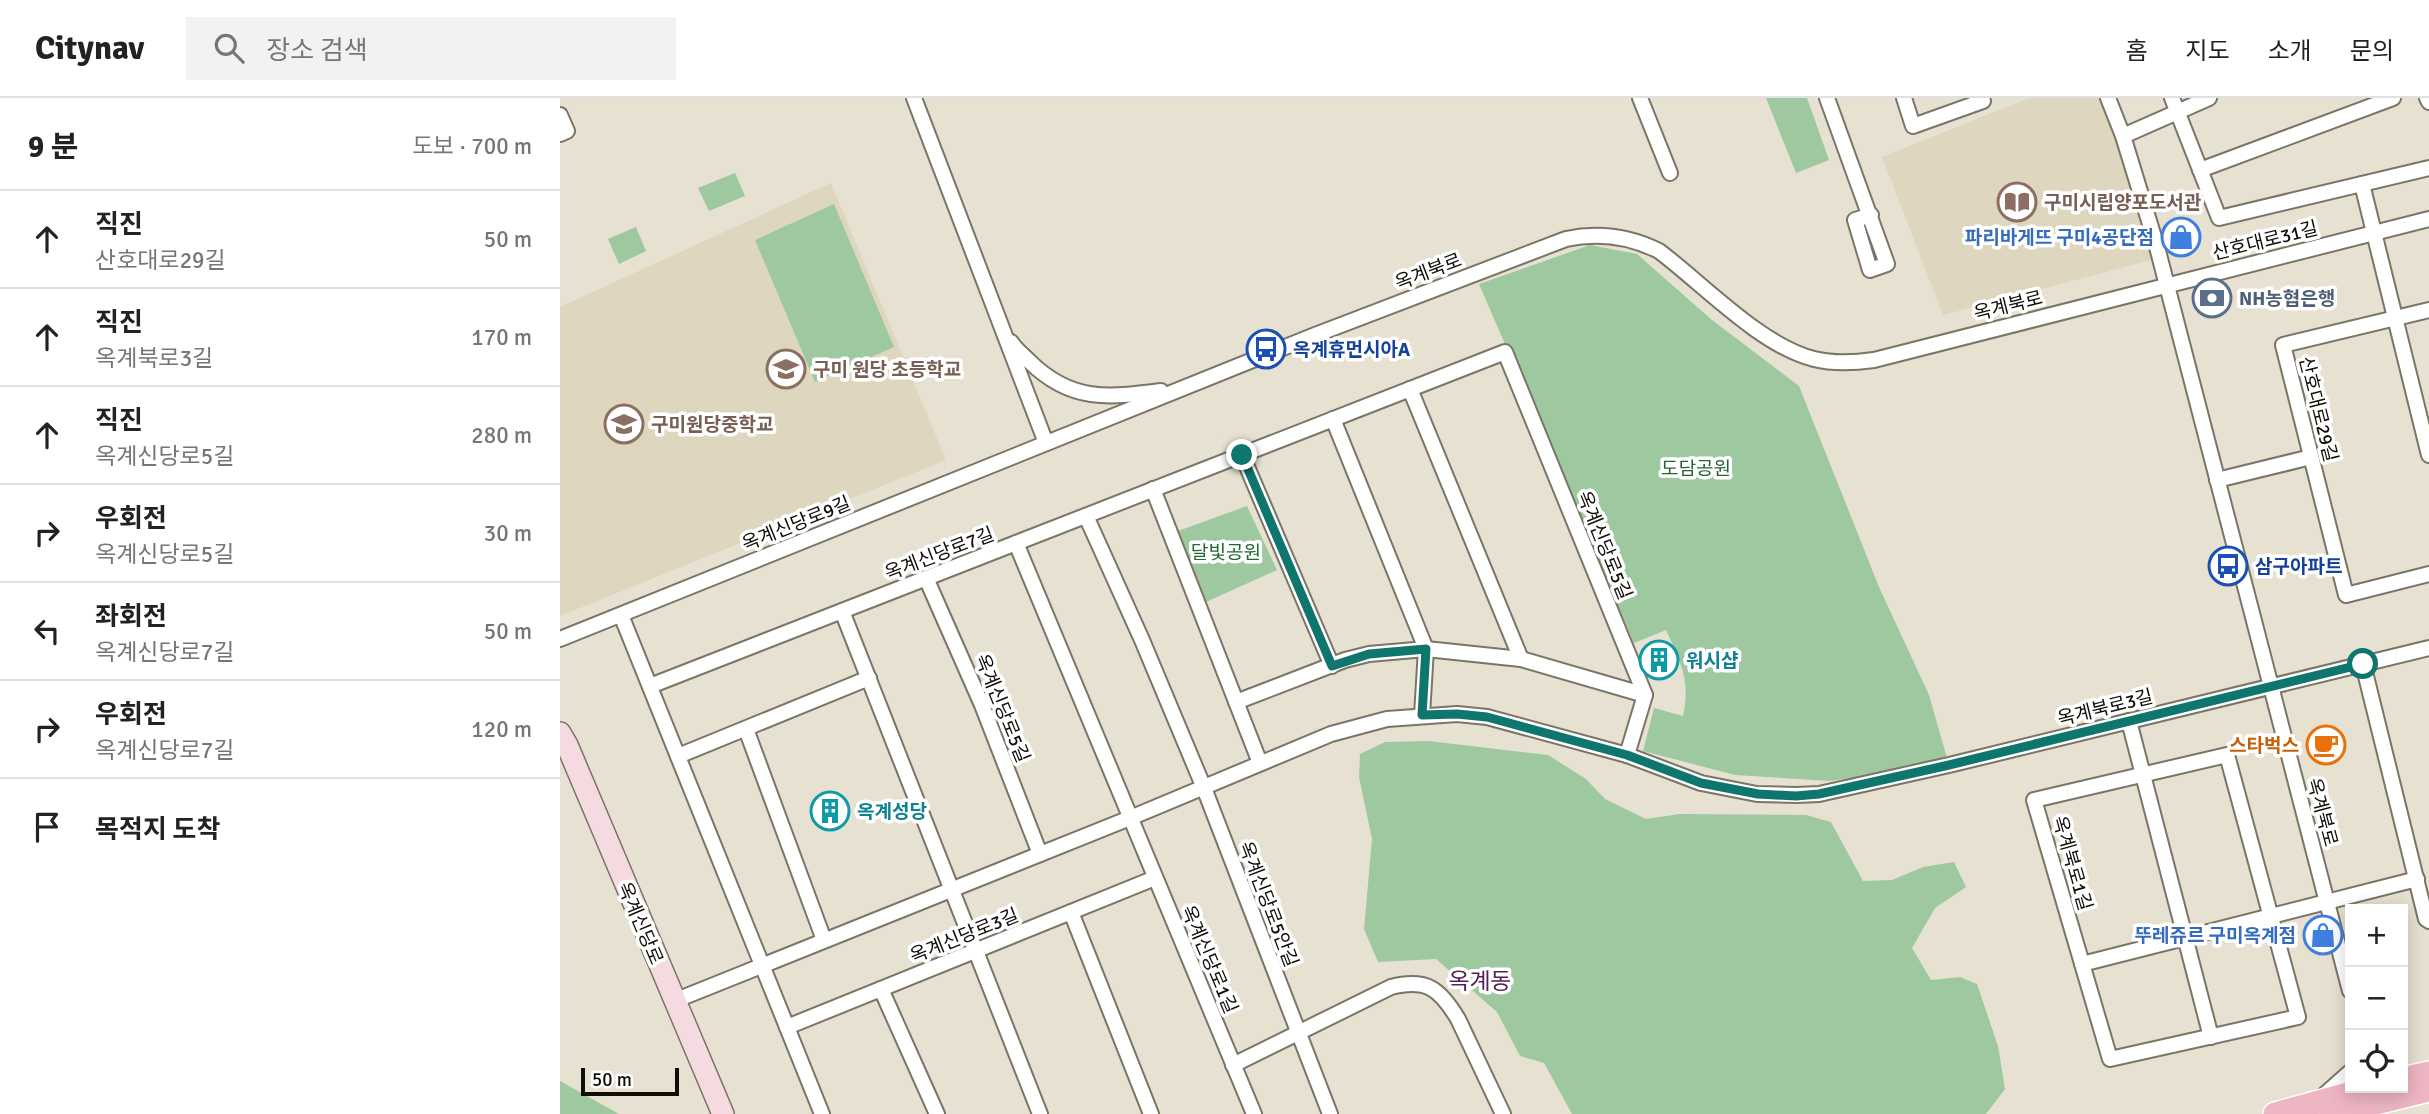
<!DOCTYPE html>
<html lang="ko">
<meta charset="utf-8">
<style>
body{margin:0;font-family:Signika,"Noto Sans KR",sans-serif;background:#f2f2f2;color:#222}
.controls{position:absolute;right:21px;bottom:21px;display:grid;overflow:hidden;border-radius:0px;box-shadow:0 4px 18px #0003}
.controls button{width:63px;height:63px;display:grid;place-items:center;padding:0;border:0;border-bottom:2px solid #e0e0e0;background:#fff;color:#222;font:35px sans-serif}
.scale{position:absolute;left:21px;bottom:18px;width:98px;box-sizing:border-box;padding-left:7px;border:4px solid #0f0d08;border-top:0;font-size:19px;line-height:24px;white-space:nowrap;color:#0f0d08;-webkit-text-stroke:5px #fff;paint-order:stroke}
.stop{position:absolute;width:21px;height:21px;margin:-16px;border:5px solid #0f766e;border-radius:50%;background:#fff}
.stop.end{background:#0f766e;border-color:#fff;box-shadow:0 2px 7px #0008}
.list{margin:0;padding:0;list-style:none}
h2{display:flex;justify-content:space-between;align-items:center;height:91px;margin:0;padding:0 28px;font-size:30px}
h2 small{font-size:23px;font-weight:400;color:#767676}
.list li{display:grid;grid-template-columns:46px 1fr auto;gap:21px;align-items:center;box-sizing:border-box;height:98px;padding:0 28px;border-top:2px solid #e0e0e0}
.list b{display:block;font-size:26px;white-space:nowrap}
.list p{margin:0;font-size:23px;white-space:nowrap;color:#767676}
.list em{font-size:23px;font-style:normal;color:#767676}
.icon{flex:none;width:38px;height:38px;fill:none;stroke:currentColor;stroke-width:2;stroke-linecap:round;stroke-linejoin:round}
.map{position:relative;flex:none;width:1869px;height:1016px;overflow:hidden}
header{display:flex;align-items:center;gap:42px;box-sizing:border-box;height:98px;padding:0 35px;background:#fff;border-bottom:2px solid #e0e0e0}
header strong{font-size:33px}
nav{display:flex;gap:38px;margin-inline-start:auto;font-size:24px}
.search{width:490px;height:63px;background:#f2f2f2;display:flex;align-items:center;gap:18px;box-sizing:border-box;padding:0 24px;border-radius:0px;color:#767676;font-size:26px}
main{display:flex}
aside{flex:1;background:#fff}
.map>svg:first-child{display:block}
.built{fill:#ded6bf}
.green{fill:#9ec9a0}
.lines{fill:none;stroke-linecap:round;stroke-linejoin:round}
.street-casing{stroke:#7a7567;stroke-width:18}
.secondary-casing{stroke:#7a7567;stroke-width:24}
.primary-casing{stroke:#fff;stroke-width:26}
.street{stroke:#fff;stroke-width:14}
.secondary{stroke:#f6dae1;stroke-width:21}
.primary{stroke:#eeb6c3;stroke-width:23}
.route{stroke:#0f766e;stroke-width:9}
.labels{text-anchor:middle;stroke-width:7;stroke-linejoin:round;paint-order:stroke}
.education-label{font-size:19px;font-weight:bold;fill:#785e54;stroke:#fff;text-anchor:start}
.shop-label{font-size:19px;font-weight:bold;fill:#366cbe;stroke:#fff;text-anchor:end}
.street-label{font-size:19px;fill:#0f0d08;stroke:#fff}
.service-label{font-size:19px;font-weight:bold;fill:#4e5e75;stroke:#fff;text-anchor:start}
.transit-label{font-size:19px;font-weight:bold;fill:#164399;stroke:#fff;text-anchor:start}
.park-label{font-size:19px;fill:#27652f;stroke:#fff}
.culture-label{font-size:19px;font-weight:bold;fill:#0d838f;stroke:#fff;text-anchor:start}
.food-label{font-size:19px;font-weight:bold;fill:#c56008;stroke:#fff;text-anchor:end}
.quarter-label{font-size:23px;fill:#522252;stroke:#fff}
</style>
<header>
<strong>Citynav</strong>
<div class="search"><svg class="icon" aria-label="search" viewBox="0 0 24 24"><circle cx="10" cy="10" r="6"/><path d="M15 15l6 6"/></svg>장소 검색</div>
<nav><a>홈</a><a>지도</a><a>소개</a><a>문의</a></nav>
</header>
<main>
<aside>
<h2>9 분<small>도보 · 700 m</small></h2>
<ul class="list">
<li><svg class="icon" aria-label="ahead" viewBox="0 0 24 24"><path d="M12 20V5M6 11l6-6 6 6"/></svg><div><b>직진</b><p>산호대로29길</p></div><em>50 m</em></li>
<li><svg class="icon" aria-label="ahead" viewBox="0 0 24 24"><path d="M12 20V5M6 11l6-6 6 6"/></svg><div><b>직진</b><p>옥계북로3길</p></div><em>170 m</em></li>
<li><svg class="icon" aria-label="ahead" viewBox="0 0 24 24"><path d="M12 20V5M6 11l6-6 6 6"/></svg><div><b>직진</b><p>옥계신당로5길</p></div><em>280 m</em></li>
<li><svg class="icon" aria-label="right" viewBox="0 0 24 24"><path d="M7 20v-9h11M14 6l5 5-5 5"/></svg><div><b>우회전</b><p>옥계신당로5길</p></div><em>30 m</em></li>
<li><svg class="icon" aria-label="left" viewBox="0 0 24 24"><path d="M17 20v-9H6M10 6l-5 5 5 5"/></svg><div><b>좌회전</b><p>옥계신당로7길</p></div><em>50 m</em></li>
<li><svg class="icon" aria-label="right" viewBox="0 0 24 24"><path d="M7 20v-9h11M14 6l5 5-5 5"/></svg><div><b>우회전</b><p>옥계신당로7길</p></div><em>120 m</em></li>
<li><svg class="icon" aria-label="arrive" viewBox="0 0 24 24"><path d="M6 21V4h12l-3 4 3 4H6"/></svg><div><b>목적지 도착</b></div></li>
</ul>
</aside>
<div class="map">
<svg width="1869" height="1016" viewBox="0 0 1869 1016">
<rect width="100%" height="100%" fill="#e7e1d1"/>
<g class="built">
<path d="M1469,0H1542L1595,161L1383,217L1322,59Z"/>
<path d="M271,85L386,362L0,518V209Z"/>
</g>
<g class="green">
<path d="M1206,0H1247L1269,62L1236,75Z"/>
<path d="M175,75L185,98L149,113L138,90Z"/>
<path d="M274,106L334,249L255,284L195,142Z"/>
<path d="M76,129L86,153L59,166L48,141Z"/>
<path d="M1030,147L1077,156L1152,222L1239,288L1319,489L1369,597L1389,667L1269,683L1175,677L1083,653L1094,610L1123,618C1131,582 1120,563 1106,532L1074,545L919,186Z"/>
<path d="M687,408L717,472L646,504L618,433Z"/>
<path d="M869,643L988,657L1026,681L1045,701L1086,721L1120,716L1246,717L1271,724L1303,783L1332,782L1363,769L1394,764L1406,789L1375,810L1352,850L1371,882L1400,879L1417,886L1438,948L1445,991L1426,1016H1012L984,965L960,958L937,914L876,861L818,864L804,831L812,741L799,679L800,656L825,644Z"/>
<path d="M0,983L59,1016H0Z"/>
</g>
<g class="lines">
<defs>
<g id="street">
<path d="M354,0L486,345"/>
<path d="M1080,0L1110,75"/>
<path d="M1267,0L1327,166L1310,172L1295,122L1311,117"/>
<path d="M1344,0L1353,28L1423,3L1422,0"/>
<path d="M1548,0L1563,38L1597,149L1790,893"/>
<path d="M1612,0L1659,120L1869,70"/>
<path d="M1867,0L1869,4"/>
<path d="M0,17L7,33L0,36"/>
<path d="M1563,38L1649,0"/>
<path d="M1640,72L1833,0"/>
<path d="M1802,86L1869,357"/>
<path d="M1869,212L1723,247L1786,497L1869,476"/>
<path d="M451,244C456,252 463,257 470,264C511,304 548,300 601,293"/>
<path d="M850,291L961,561"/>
<path d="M773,321L866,551L862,617"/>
<path d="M682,357L772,568"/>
<path d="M1657,382L1751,359"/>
<path d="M593,391L700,665"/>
<path d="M526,418L582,542L644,690L770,1016"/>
<path d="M456,445L694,1016"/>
<path d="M366,480L422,607L480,756"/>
<path d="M282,513L480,1016"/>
<path d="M61,517L262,1016"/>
<path d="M0,541L755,237L1006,141C1039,134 1069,138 1099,153C1143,186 1201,248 1254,261C1274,266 1293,265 1314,262L1869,121"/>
<path d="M1803,566L1866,821L1869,823"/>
<path d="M90,588L945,254L1085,597L1067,657"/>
<path d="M676,604L785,562L809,556L866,551L961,561L1085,597"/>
<path d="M1569,623L1651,939"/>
<path d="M186,631L264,842"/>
<path d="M1667,657L1738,919L1550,961L1474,702Z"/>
<path d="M118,658L309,580"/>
<path d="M511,814L591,1016"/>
<path d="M1522,866L1857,781"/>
<path d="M321,891L377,1016"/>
<path d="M114,903L570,720L771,636L827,621L897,616L927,619L1067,657L1141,685L1197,696L1236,697L1259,696L1389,667L1869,550"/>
<path d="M227,929L595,780"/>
<path d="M673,967L831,889C867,880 880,891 898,921L943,1016"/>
<path d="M1763,998L1790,974"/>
</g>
<path id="secondary" d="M0,635L7,647L163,1016"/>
<g id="primary">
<path d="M1843,981L1869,975"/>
<path d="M1715,1016L1810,990"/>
<path d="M1771,1016L1869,992"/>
</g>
</defs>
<use href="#street" class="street-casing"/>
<use href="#secondary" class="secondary-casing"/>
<use href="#primary" class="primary-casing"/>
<use href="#street" class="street"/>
<use href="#secondary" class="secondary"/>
<use href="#primary" class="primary"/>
</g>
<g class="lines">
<path class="route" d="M682,357L772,568L809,556L866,551L862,617L897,616L927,619L1067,657L1141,685L1198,696L1236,698L1259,696L1389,667L1803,566"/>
</g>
<defs>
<symbol id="library-ring" viewBox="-11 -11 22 22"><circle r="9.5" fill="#fff" stroke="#8d6e63" stroke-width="1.5"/><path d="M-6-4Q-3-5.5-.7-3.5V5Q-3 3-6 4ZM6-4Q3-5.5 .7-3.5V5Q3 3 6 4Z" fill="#8d6e63"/></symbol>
<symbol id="shop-ring" viewBox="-11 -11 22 22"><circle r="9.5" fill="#fff" stroke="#3f7fe0" stroke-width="1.5"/><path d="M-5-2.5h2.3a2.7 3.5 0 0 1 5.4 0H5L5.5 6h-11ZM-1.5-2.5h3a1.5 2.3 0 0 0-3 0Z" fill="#3f7fe0"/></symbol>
<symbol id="bank-ring" viewBox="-11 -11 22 22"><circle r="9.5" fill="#fff" stroke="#5c6f8a" stroke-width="1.5"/><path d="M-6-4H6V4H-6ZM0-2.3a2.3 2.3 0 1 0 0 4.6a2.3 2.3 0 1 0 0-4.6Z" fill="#5c6f8a"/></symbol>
<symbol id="bus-ring" viewBox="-11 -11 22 22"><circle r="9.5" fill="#fff" stroke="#1a4fb4" stroke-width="1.5"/><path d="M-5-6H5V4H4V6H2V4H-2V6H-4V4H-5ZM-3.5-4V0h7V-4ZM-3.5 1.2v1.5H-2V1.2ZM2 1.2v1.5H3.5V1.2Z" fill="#1a4fb4"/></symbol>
<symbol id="school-ring" viewBox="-11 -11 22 22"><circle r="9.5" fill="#fff" stroke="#8d6e63" stroke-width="1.5"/><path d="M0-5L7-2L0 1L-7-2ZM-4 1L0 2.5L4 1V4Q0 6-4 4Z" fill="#8d6e63"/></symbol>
<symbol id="building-ring" viewBox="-11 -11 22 22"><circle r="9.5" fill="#fff" stroke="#0f9aa8" stroke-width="1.5"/><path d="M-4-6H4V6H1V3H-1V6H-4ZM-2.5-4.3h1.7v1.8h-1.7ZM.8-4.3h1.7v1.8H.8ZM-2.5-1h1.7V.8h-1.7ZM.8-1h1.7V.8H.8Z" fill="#0f9aa8"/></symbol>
<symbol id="cafe-ring" viewBox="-11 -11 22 22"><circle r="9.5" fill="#fff" stroke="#e8710a" stroke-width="1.5"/><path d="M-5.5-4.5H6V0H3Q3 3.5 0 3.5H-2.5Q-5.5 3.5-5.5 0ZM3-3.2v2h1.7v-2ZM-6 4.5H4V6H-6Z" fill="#e8710a"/></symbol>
</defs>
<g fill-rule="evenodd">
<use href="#library-ring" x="1435" y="82" width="44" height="44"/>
<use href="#shop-ring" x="1599" y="117" width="44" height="44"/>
<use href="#bank-ring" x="1630" y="178" width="44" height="44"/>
<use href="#bus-ring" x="684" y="229" width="44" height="44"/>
<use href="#school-ring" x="204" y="249" width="44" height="44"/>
<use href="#school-ring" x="42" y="304" width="44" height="44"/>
<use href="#bus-ring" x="1646" y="446" width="44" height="44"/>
<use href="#building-ring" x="1077" y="540" width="44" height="44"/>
<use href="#cafe-ring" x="1744" y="625" width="44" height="44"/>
<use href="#building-ring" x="248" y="691" width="44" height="44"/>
<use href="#shop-ring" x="1741" y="815" width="44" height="44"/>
</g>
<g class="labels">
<g class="education-label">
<text x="1484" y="111">구미시립양포도서관</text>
<text x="253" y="278">구미 원당 초등학교</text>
<text x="91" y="333">구미원당중학교</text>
</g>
<g class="shop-label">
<text x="1594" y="146">파리바게뜨 구미4공단점</text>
<text x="1736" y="844">뚜레쥬르 구미옥계점</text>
</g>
<g class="street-label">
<text transform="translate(1705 142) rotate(-14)" y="7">산호대로31길</text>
<text transform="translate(868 173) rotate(-21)" y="7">옥계북로</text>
<text transform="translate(1448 207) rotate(-14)" y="7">옥계북로</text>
<text transform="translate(1759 311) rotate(76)" y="7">산호대로29길</text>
<text transform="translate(236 425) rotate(-22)" y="7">옥계신당로9길</text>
<text transform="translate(1045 447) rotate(68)" y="7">옥계신당로5길</text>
<text transform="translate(379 455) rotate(-21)" y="7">옥계신당로7길</text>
<text transform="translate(1545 609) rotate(-14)" y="7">옥계북로3길</text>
<text transform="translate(443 610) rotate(68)" y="7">옥계신당로5길</text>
<text transform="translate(1763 714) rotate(75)" y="7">옥계북로</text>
<text transform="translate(1513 765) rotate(74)" y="7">옥계북로1길</text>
<text transform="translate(709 806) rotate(69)" y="7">옥계신당로5안길</text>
<text transform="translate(81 825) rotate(67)" y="7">옥계신당로</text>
<text transform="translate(404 837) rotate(-22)" y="7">옥계신당로3길</text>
<text transform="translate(650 861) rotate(67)" y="7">옥계신당로1길</text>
</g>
<g class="service-label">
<text x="1679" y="207">NH농협은행</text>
</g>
<g class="transit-label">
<text x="733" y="258">옥계휴먼시아A</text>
<text x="1695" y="475">삼구아파트</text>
</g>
<g class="park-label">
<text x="1136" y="377">도담공원</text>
<text x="666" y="461">달빛공원</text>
</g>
<g class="culture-label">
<text x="1126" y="569">워시샵</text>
<text x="297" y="720">옥계성당</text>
</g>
<g class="food-label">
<text x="1739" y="654">스타벅스</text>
</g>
<g class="quarter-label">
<text x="920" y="891">옥계동</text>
</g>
</g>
</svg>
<div class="controls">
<button>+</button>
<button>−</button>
<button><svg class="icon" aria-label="locate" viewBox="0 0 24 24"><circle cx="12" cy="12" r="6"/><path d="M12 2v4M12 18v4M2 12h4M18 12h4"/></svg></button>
</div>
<div class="scale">50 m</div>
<div class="stop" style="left:1803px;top:566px"></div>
<div class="stop end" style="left:682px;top:357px"></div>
</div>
</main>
